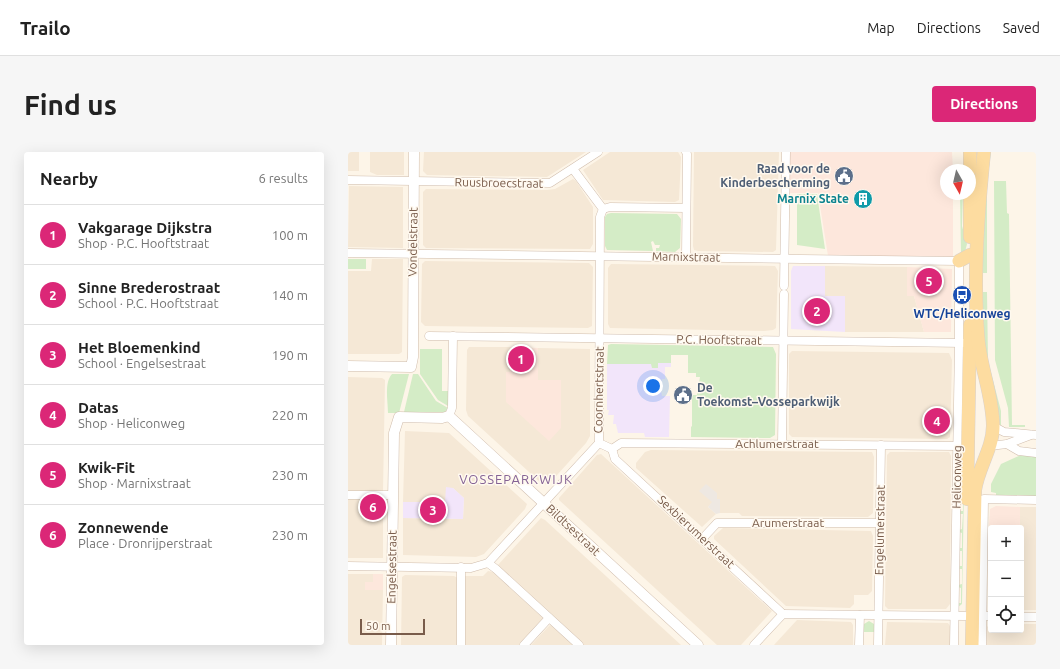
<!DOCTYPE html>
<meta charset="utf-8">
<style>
body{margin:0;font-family:Ubuntu,sans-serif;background:#f6f6f6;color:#222}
.controls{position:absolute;right:12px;bottom:12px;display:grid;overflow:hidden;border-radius:4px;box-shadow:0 4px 16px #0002}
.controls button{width:36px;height:36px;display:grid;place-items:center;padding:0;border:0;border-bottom:1px solid #e0e0e0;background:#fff;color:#222;font:20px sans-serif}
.compass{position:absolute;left:592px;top:12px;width:36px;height:36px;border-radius:50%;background:#fff;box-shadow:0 4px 16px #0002;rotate:172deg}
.scale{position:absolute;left:12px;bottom:10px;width:65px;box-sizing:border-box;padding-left:4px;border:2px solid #795c4b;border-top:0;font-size:11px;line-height:14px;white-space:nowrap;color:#795c4b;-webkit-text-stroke:3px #fff9ef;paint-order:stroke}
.you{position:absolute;left:305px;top:234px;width:14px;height:14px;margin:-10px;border:3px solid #fff;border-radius:50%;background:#1a73e8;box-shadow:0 0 0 6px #1a73e833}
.badge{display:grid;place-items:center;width:26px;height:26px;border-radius:50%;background:#db2777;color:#fff;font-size:13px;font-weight:700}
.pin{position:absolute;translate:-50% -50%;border:2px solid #fff;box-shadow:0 1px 4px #0006}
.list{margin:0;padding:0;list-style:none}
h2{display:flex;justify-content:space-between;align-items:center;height:52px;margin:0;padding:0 16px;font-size:17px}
h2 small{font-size:13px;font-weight:400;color:#767676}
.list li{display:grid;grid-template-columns:26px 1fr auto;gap:12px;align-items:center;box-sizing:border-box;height:60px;padding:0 16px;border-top:1px solid #e0e0e0}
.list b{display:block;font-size:15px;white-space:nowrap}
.list p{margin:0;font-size:13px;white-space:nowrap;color:#767676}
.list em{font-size:13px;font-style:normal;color:#767676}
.icon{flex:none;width:22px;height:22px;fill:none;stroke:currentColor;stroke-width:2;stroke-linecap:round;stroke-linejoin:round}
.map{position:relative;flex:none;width:688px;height:493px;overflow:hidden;border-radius:4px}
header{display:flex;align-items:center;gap:24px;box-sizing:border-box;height:56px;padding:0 20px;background:#fff;border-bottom:1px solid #e0e0e0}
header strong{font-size:19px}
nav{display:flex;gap:22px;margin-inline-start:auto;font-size:14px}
.intro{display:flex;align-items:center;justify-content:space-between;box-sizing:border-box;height:96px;padding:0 24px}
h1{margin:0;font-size:28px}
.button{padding:10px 18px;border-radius:4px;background:#db2777;color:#fff;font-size:14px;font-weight:700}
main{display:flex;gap:24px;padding:0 24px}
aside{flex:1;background:#fff;border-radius:4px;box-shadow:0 4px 16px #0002}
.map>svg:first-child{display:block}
.residential{fill:#f5e8d6}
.commercial{fill:#fde7dc}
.industrial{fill:#eee8e2}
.education{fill:#f2e5fa}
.green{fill:#d4ecc6}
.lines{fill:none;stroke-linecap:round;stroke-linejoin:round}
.minor-casing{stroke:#d0bdad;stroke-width:9}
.tertiary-casing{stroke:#d0bdad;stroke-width:11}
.primary-casing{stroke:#d9d1cd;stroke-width:14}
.minor{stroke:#fff;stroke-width:8}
.tertiary{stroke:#fff;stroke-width:10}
.primary{stroke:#fddca0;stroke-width:13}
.labels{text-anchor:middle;stroke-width:3;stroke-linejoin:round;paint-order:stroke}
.service-label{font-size:12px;font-weight:bold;fill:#4e5e75;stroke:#fff9ef;text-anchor:end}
.street-label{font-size:12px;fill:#795c4b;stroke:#fff9ef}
.culture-label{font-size:12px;font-weight:bold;fill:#0d838f;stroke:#fff9ef;text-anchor:end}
.transit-label{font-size:12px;font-weight:bold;fill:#164399;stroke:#fff9ef}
.neighbourhood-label{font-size:13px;letter-spacing:1px;fill:#856395;stroke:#fff9ef}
</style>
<header>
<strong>Trailo</strong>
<nav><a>Map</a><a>Directions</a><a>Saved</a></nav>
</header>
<div class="intro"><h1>Find us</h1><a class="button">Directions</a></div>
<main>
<aside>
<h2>Nearby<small>6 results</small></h2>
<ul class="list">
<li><span class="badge">1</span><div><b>Vakgarage Dijkstra</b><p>Shop · P.C. Hooftstraat</p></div><em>100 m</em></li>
<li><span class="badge">2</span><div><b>Sinne Brederostraat</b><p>School · P.C. Hooftstraat</p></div><em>140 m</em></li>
<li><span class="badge">3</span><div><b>Het Bloemenkind</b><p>School · Engelsestraat</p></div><em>190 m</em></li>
<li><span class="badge">4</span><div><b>Datas</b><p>Shop · Heliconweg</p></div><em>220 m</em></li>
<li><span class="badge">5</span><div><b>Kwik-Fit</b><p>Shop · Marnixstraat</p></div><em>230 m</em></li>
<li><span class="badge">6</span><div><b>Zonnewende</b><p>Place · Dronrijperstraat</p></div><em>230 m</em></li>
</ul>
</aside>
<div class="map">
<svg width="688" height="493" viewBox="0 0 688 493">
<rect width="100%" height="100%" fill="#fdf5e8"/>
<g class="residential">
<rect x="0" y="0" width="11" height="19"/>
<path d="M22,0H56V23H29L22,20Z"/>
<path d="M76,0H238L199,25L79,23L75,19Z"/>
<path d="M262,0H330L333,5L331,48L327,50L255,48L235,18Z"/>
<path d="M346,0H431L428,98L425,100L350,99L346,98L345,94Z"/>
<path d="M225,27L228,29L245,55V92L242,97L78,96L75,93V40L78,37L199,38L207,37Z"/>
<path d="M1,34L55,35V96L0,95Z"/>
<path d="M24,107H55L54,200L51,202H0V119H23Z"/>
<path d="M77,109L241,111L245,115L244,174L240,176L77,174L73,170L74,112Z"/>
<path d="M263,112L427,114L430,119L428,176L425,178L416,179L262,176L260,172V116Z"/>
<path d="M477,114L559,115V144H566L576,180H497V144H477Z"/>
<path d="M121,195H162V220H158V249L213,229L190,228V196L242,197V284L238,291L200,333L193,331L120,264L118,258L119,198Z"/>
<path d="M444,199L601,201L604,208L602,285L599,287L444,285L441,282V202Z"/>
<path d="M0,225L34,226L37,228L35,339L0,340Z"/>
<path d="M57,279L101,281L179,352L177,357L136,402L128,405L55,403V366L115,367L116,346L105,336H98V350H55Z"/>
<path d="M303,298L524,300L526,305L525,361L520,365L394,364L391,361H372V347L364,351L360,355L368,362L354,375L288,316V311L297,300Z"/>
<path d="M542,300H601L603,304L602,452L598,457H540L537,454L539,303Z"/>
<path d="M253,302L424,459L393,493H369L211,348V346L249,303Z"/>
<path d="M0,346L35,348V406H0Z"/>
<path d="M672,355H688V458H673V376H643V458L640,455L641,373H672Z"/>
<path d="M193,366L197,368L333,493H233L149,414Z"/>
<path d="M375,376L523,379L525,384L524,439L520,443H506V452L502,456L438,454L366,387V384Z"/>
<path d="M140,419L145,420L195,466L174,493H115L117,424H135Z"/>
<path d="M0,422H25V430L17,438H35L34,493H0Z"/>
<path d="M57,423L106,424L110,426L109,493H53L54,425Z"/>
<path d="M449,468L503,470L505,473V493H426Z"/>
<path d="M539,470L600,471L602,474V493H537Z"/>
<path d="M643,471V478H673V472H688V493H639V475Z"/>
<path d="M202,473L204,474L225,493H183Z"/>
</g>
<g class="commercial">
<path d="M442,0H604L605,18H598V42H605V105L480,104L470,41H442Z"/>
<path d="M559,115L604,117L603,180H576L566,144H559Z"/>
<path d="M162,195L190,196V228H213V276L201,289L158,250V220H162Z"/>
<path d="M648,354L672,355V373H641L642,357Z"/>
<path d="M25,422H35V438H17V430H25Z"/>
</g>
<path class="industrial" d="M358,332L369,341V347H372V361L368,362L360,355L364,350L351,339Z"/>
<g class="education">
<path d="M445,114H477V144H497V180L443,177V119Z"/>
<path d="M310,211H323V215H317V227H314L312,234L314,244H322L321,285H297L296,281H270L268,272H265L266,263H260L261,258H259V212H304V216H309Z"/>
<path d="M98,335L105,336L116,346L115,367L55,366V350H97Z"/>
</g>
<g class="green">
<path d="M638,0H643L639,30V121H635L631,101Z"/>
<path d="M646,29H658L659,61L661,62L664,273H677V275H661L660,256L647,208Z"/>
<path d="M449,42H469L477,97L449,93Z"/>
<path d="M612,42H615L614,74L619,92L617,100L613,103Z"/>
<path d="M263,61L329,62L333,67L332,96L327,100L308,99V96H311L312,93H307L305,89L303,90L305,99L259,98L257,94V65L259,62Z"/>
<rect x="0" y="107" width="18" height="10"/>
<path d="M635,140H639L640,209L653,259V274L649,269L632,165Z"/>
<path d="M263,192L425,195L428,202L427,283L422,286L343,285V275L344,274V243H349L352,225H348V221H340V203H323V211H310V216H304L303,212H259L260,193Z"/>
<path d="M72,197H94V239H100V254L90,248L72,222Z"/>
<path d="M44,222H61L51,261H40C40,248 36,231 44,222Z"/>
<path d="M65,222H70L88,249L100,256L97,260H56Z"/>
<path d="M673,303H688V344H648V341L643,340V332L653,312Z"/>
<path d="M612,336H616L614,452L610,455L609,451H613V436L610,435V433L614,432V417H610V414H614V399H611V396H614V381L611,380V378L614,377L615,362H611V359H615V344H611Z"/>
<path d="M521,469L526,472V480H515L516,472Z"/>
</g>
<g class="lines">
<defs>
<g id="minor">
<path d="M0,28L202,31L250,0"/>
<path d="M255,57L262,55L338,56"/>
<path d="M0,101L611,109V191L606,493"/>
<path d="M338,105L339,2L338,0"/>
<path d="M436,134L438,0"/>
<path d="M81,184L616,191"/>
<path d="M101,264L104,256L105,184"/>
<path d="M645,274L656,280L688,283"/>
<path d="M251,291L264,297L273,291L609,294"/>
<path d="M434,292L436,142"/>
<path d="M659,292L671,299L688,301"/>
<path d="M641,294L659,292L683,283"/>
<path d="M264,297L267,307L435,462"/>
<path d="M0,343H45"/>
<path d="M355,386L369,371H532"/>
<path d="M140,411L148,417L231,493"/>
<path d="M0,414L123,416L140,411L251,291L252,65L255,57L225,17"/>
<path d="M629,464H643"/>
<path d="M673,465H688"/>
<path d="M113,493V415"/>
<path d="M176,493L201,466"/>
<path d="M406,493L435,462L617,464"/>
<path d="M511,493L512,463"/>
<path d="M530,493L533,293"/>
<path d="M634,493L636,347L688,348"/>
</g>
<g id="tertiary">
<path d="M0,214L63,215L65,205L66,0"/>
<path d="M43,493L46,281L51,265L94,266L101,264L350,493"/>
</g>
<g id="primary">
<path d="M622,18V0"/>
<path d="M622,42V85"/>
<path d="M611,109L622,103"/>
<path d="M619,347L622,173"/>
<path d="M624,493L627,338C630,316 645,296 645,274C645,244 632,215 630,185C625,124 630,60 636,0"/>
</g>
</defs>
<use href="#minor" class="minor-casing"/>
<use href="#tertiary" class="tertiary-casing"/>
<use href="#primary" class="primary-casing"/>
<use href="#minor" class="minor"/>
<use href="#tertiary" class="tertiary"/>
<use href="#primary" class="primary"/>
</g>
<defs>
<symbol id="civic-disc" viewBox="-11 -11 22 22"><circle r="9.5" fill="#5c6f8a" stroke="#fff9ef"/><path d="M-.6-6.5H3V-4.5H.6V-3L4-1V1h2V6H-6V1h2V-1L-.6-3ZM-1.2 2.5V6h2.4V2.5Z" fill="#fff"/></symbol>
<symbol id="building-disc" viewBox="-11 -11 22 22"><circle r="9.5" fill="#0f9aa8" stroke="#fff9ef"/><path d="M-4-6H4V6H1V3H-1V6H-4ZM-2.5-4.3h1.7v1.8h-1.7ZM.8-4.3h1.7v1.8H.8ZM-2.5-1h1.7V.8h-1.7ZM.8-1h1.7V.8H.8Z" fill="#fff"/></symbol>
<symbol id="bus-disc" viewBox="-11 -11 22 22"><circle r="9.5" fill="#1a4fb4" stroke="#fff9ef"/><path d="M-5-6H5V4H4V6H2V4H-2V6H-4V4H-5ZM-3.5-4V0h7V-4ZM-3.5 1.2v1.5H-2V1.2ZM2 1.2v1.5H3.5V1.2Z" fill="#fff"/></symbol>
</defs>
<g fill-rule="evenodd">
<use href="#civic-disc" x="485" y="13" width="22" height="22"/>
<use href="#building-disc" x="504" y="36" width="22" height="22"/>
<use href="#bus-disc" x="603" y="132" width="22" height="22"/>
<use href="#civic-disc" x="324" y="232" width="22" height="22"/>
</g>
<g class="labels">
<g class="service-label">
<text x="482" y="21">Raad voor de<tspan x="482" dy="14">Kinderbescherming</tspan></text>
<text x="349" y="240" text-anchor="start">De<tspan x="349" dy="14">Toekomst–Vosseparkwijk</tspan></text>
</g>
<g class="street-label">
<text transform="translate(151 31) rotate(1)" y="4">Ruusbroecstraat</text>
<text transform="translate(65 90) rotate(-89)" y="4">Vondelstraat</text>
<text transform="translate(338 105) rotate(1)" y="4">Marnixstraat</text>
<text transform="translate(371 188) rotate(1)" y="4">P.C. Hooftstraat</text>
<text transform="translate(251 238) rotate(-89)" y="4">Coornhertstraat</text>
<text x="429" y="296">Achlumerstraat</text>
<text transform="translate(609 325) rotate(-89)" y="4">Heliconweg</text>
<text x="440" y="375">Arumerstraat</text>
<text transform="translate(225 378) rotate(43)" y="4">Bildtsestraat</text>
<text transform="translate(532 378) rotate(-89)" y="4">Engelumerstraat</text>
<text transform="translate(348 380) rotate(43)" y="4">Sexbierumerstraat</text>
<text transform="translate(44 415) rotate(-89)" y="4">Engelsestraat</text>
</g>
<g class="culture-label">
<text x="501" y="51">Marnix State</text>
</g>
<g class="transit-label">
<text x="614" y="166">WTC/Heliconweg</text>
</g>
<g class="neighbourhood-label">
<text x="168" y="332">VOSSEPARKWIJK</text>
</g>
</g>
</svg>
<div class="controls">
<button>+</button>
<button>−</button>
<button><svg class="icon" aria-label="locate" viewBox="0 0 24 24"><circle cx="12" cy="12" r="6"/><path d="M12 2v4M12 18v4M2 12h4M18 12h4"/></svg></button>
</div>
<svg class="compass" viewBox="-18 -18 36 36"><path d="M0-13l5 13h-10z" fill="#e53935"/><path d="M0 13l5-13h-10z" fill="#767676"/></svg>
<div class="scale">50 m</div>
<div class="you"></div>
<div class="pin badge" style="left:173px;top:207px">1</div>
<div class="pin badge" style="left:469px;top:159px">2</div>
<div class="pin badge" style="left:85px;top:358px">3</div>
<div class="pin badge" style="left:589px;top:269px">4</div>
<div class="pin badge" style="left:581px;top:129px">5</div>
<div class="pin badge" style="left:25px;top:355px">6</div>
</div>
</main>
